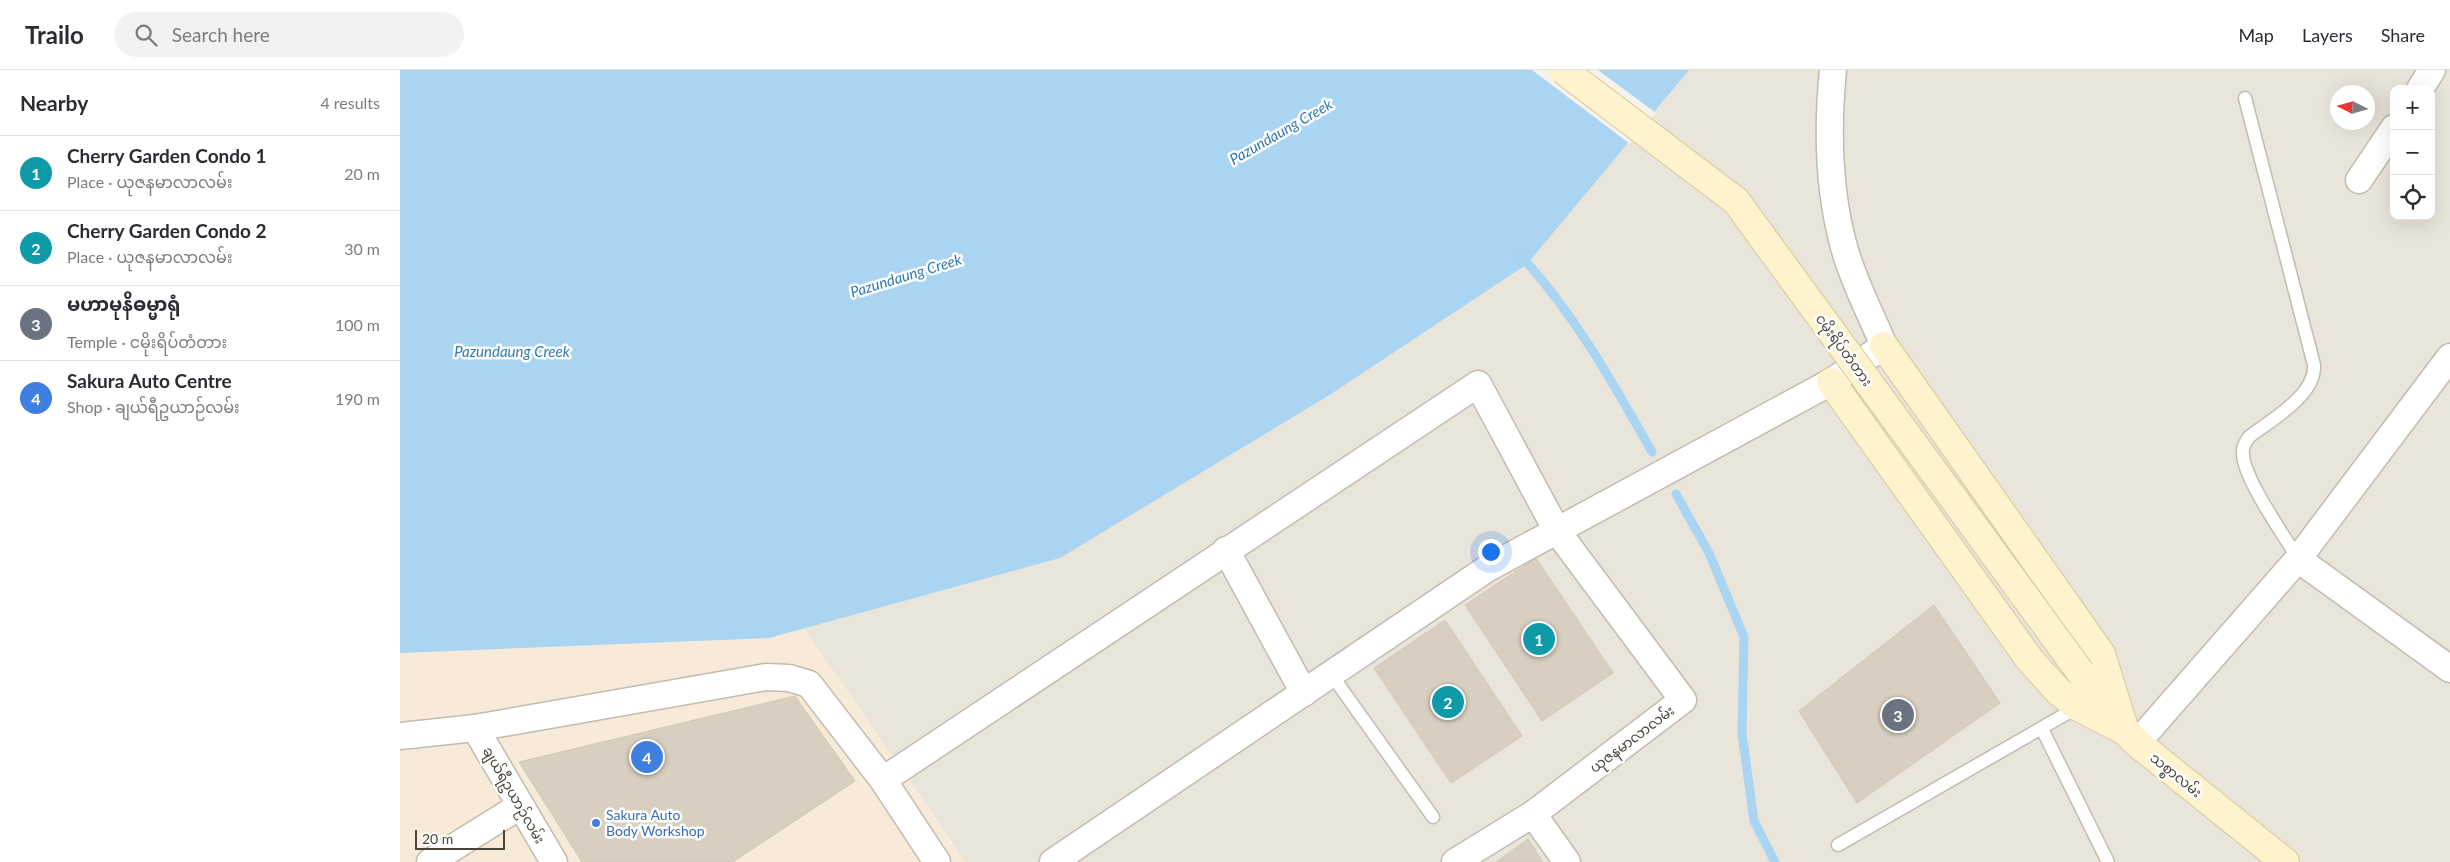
<!DOCTYPE html>
<meta charset="utf-8">
<style>
body{margin:0;font-family:Lato,"Noto Sans Myanmar",sans-serif;background:#f2f2f3;color:#2b2b33}
.controls{position:absolute;right:15px;top:15px;display:grid;overflow:hidden;border-radius:10px;box-shadow:0 5px 20px #0002}
.controls button{width:45px;height:45px;display:grid;place-items:center;padding:0;border:0;border-bottom:1px solid #e1e1e2;background:#fff;color:#2b2b33;font:25px sans-serif}
.compass{position:absolute;left:1930px;top:15px;width:45px;height:45px;border-radius:50%;background:#fff;box-shadow:0 5px 20px #0002;rotate:275deg}
.scale{position:absolute;left:15px;bottom:12px;width:90px;box-sizing:border-box;padding-left:5px;border:2px solid #4b4439;border-top:0;font-size:14px;line-height:18px;white-space:nowrap;color:#4b4439;-webkit-text-stroke:4px #fff;paint-order:stroke}
.you{position:absolute;left:1090px;top:481px;width:18px;height:18px;margin:-12px;border:4px solid #fff;border-radius:50%;background:#1a73e8;box-shadow:0 0 0 8px #1a73e833}
.badge{display:grid;place-items:center;width:32px;height:32px;border-radius:50%;background:#fc3f1d;color:#fff;font-size:16px;font-weight:700}
.pin{position:absolute;translate:-50% -50%;border:2px solid #fff;box-shadow:0 1px 5px #0006}
.list{margin:0;padding:0;list-style:none}
h2{display:flex;justify-content:space-between;align-items:center;height:65px;margin:0;padding:0 20px;font-size:21px}
h2 small{font-size:16px;font-weight:400;color:#7c7c81}
.list li{display:grid;grid-template-columns:32px 1fr auto;gap:15px;align-items:center;box-sizing:border-box;height:75px;padding:0 20px;border-top:1px solid #e1e1e2}
.list b{display:block;font-size:19px;white-space:nowrap}
.list p{margin:0;font-size:16px;white-space:nowrap;color:#7c7c81}
.list em{font-size:16px;font-style:normal;color:#7c7c81}
.icon{flex:none;width:28px;height:28px;fill:none;stroke:currentColor;stroke-width:2;stroke-linecap:round;stroke-linejoin:round}
.map{position:relative;flex:none;width:2050px;height:792px;overflow:hidden}
header{display:flex;align-items:center;gap:30px;box-sizing:border-box;height:70px;padding:0 25px;background:#fff;border-bottom:1px solid #e1e1e2}
header strong{font-size:24px}
nav{display:flex;gap:28px;margin-inline-start:auto;font-size:18px}
.search{width:350px;height:45px;background:#f2f2f3;display:flex;align-items:center;gap:12px;box-sizing:border-box;padding:0 18px;border-radius:28px;color:#7c7c81;font-size:19px}
main{display:flex}
aside{flex:1;background:#fff}
.map>svg:first-child{display:block}
.residential{fill:#eae5da;fill-rule:evenodd}
.commercial{fill:#f7ead8}
.water{fill:#a9d4f2}
.pier{fill:#f6f3ec}
.lines{fill:none;stroke-linecap:round;stroke-linejoin:round}
.stream{stroke:#a9d4f2;stroke-width:9}
.building{fill:#d8cfc1;stroke:#d3c7b4}
.service-casing{stroke:#c2bbae;stroke-width:15}
.minor-casing{stroke:#c2bbae;stroke-width:29}
.secondary-casing{stroke:#d6c79b;stroke-width:30}
.service{stroke:#fff;stroke-width:12}
.minor{stroke:#fff;stroke-width:26}
.secondary{stroke:#fff3cd;stroke-width:28}
.secondary-bridge-casing{stroke:#d6c79b;stroke-width:30;stroke-linecap:butt}
.secondary-bridge{stroke:#fff3cd;stroke-width:28}
.shop-dot{fill:#3f7fe0;stroke:#fff;stroke-width:2}
.labels{text-anchor:middle;stroke-width:5;stroke-linejoin:round;paint-order:stroke}
.street-label{font-size:14px;fill:#4b4439;stroke:#fff}
.shop-label{font-size:14px;fill:#366cbe;stroke:#fff;text-anchor:start}
.water-label{font-size:15px;font-style:italic;fill:#2e7ab2;stroke:#fff}
</style>
<header>
<strong>Trailo</strong>
<div class="search"><svg class="icon" aria-label="search" viewBox="0 0 24 24"><circle cx="10" cy="10" r="6"/><path d="M15 15l6 6"/></svg>Search here</div>
<nav><a>Map</a><a>Layers</a><a>Share</a></nav>
</header>
<main>
<aside>
<h2>Nearby<small>4 results</small></h2>
<ul class="list">
<li><span class="badge" style="background:#0f9aa8">1</span><div><b>Cherry Garden Condo 1</b><p>Place · ယုဇနမာလာလမ်း</p></div><em>20 m</em></li>
<li><span class="badge" style="background:#0f9aa8">2</span><div><b>Cherry Garden Condo 2</b><p>Place · ယုဇနမာလာလမ်း</p></div><em>30 m</em></li>
<li><span class="badge" style="background:#6b7280">3</span><div><b>မဟာမုနိဓမ္မာရုံ</b><p>Temple · ငမိုးရိပ်တံတား</p></div><em>100 m</em></li>
<li><span class="badge" style="background:#3f7fe0">4</span><div><b>Sakura Auto Centre</b><p>Shop · ချယ်ရီဥယာဉ်လမ်း</p></div><em>190 m</em></li>
</ul>
</aside>
<div class="map">
<svg width="2050" height="792" viewBox="0 0 2050 792">
<rect width="100%" height="100%" fill="#f6f3ec"/>
<path class="residential" d="M1289,0H2050V792H0V546L1225,76ZM1994,19H2031V146H1994ZM1938,22H1968V52H1938Z"/>
<path class="commercial" d="M404,558L566,792H0V583L369,568Z"/>
<path class="water" d="M0,0H1289L1127,194L931,324L660,488L369,568L0,583Z"/>
<path class="pier" d="M1132,0H1198L1256,43L1230,74Z"/>
<g class="lines">
<g class="stream">
<path d="M1120,185C1174,243 1213,313 1252,382"/>
<path d="M1276,424L1309,483L1344,567L1342,663L1354,751L1375,792"/>
</g>
</g>
<g class="building">
<path d="M1136,488L1213,603L1142,651L1065,535Z"/>
<path d="M1534,535L1600,633L1457,733L1399,641Z"/>
<path d="M1045,550L1122,666L1051,713L974,598Z"/>
<path d="M395,626L455,711L333,792H182L119,692Z"/>
<path d="M1128,769L1143,792H1096Z"/>
</g>
<g class="lines">
<defs>
<g id="service">
<path d="M1845,28L1914,295C1916,325 1871,350 1849,367C1845,373 1842,377 1843,385C1845,411 1884,465 1898,489"/>
<path d="M931,604L1033,747"/>
<path d="M1642,659L1708,792"/>
<path d="M1438,775L1678,637"/>
</g>
<g id="minor">
<path d="M2020,19L2032,0"/>
<path d="M1959,110L1994,58"/>
<path d="M826,480L904,623"/>
<path d="M1898,489L2050,599"/>
<path d="M75,658L154,792"/>
<path d="M0,666L75,658L366,607L389,608L409,614L483,710L537,792"/>
<path d="M1737,673L1898,489L2050,287"/>
<path d="M483,710L1078,314L1157,461L1283,630L1133,744L1055,792"/>
<path d="M1133,744L1167,792"/>
<path d="M30,792L120,736"/>
<path d="M653,792L1088,498L1431,312L1484,276C1471,244 1453,211 1444,177C1428,119 1427,60 1433,0"/>
</g>
<g id="secondary">
<path d="M1484,276L1701,584L1725,661"/>
<path d="M1431,312L1630,590L1659,622L1678,637L1725,661"/>
<path d="M1681,603L1725,661L1737,673L1885,792"/>
</g>
</defs>
<use href="#service" class="service-casing"/>
<use href="#minor" class="minor-casing"/>
<use href="#secondary" class="secondary-casing"/>
<use href="#service" class="service"/>
<use href="#minor" class="minor"/>
<use href="#secondary" class="secondary"/>
<defs>
<path id="secondary-bridge" d="M1163,0L1336,131L1681,603"/>
</defs>
<use href="#secondary-bridge" class="secondary-bridge-casing"/>
<use href="#secondary-bridge" class="secondary-bridge"/>
</g>
<circle class="shop-dot" cx="196" cy="753" r="5"/>
<g class="labels">
<g class="street-label">
<text transform="translate(1444 280) rotate(54)" y="5">ငမိုးရိပ်တံတား</text>
<text transform="translate(1232 669) rotate(-37)" y="5">ယုဇနမာလာလမ်း</text>
<text transform="translate(1776 705) rotate(39)" y="5">သစ္စာလမ်း</text>
<text transform="translate(114 725) rotate(60)" y="5">ချယ်ရီဥယာဉ်လမ်း</text>
</g>
<g class="shop-label">
<text x="206" y="750">Sakura Auto<tspan x="206" dy="16">Body Workshop</tspan></text>
</g>
<g class="water-label">
<text transform="translate(881 62) rotate(-30)" y="5">Pazundaung Creek</text>
<text transform="translate(506 206) rotate(-17)" y="5">Pazundaung Creek</text>
<text x="112" y="287">Pazundaung Creek</text>
</g>
</g>
</svg>
<div class="controls">
<button>+</button>
<button>−</button>
<button><svg class="icon" aria-label="locate" viewBox="0 0 24 24"><circle cx="12" cy="12" r="6"/><path d="M12 2v4M12 18v4M2 12h4M18 12h4"/></svg></button>
</div>
<svg class="compass" viewBox="-18 -18 36 36"><path d="M0-13l5 13h-10z" fill="#e53935"/><path d="M0 13l5-13h-10z" fill="#7c7c81"/></svg>
<div class="scale">20 m</div>
<div class="you"></div>
<div class="pin badge" style="left:1139px;top:569px;background:#0f9aa8">1</div>
<div class="pin badge" style="left:1048px;top:632px;background:#0f9aa8">2</div>
<div class="pin badge" style="left:1498px;top:645px;background:#6b7280">3</div>
<div class="pin badge" style="left:247px;top:687px;background:#3f7fe0">4</div>
</div>
</main>
